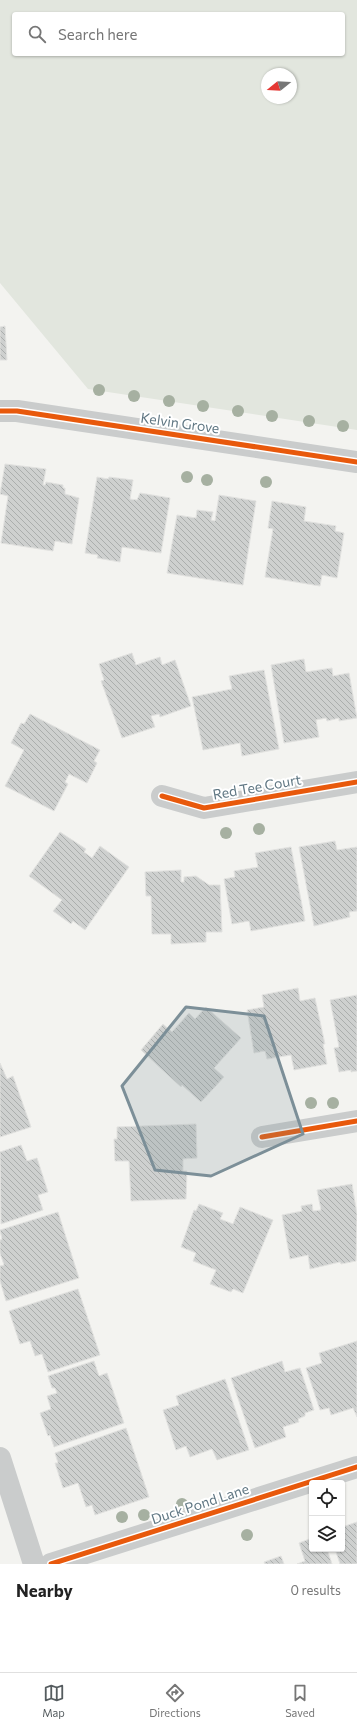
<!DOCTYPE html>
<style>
body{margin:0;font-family:Commissioner,sans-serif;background:#f2f2f2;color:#222}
.controls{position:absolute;right:12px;bottom:12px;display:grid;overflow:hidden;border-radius:4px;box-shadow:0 1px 3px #0004}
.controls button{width:36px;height:36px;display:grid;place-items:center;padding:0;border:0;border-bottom:1px solid #e0e0e0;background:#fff;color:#222;font:20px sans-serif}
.compass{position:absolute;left:261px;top:68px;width:36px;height:36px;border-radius:50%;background:#fff;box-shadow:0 1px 3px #0004;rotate:252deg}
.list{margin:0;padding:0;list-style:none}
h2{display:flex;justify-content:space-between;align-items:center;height:52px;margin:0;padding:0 16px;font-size:17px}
h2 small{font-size:13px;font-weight:400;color:#767676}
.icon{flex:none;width:22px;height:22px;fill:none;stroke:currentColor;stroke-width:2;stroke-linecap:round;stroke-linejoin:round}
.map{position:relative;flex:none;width:357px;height:1564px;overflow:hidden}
.search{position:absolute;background:#fff;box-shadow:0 1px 3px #0004;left:12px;right:12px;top:12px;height:44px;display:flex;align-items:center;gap:10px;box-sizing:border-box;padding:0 14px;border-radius:4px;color:#767676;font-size:15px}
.sheet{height:108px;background:#fff}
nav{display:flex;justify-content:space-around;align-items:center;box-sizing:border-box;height:56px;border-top:1px solid #e0e0e0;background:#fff;font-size:11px;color:#767676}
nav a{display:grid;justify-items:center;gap:2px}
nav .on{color:#555c5f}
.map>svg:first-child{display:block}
.grass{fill:#e2e6de;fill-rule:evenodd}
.building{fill:url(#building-back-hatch);stroke:#e2e2e0}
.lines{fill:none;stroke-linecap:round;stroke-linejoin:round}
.minor{stroke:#cacccc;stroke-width:22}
.cycleway-casing{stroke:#fff;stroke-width:8}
.cycleway{stroke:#e8590c;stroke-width:5}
.tree{fill:#a6b0a1}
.marked{fill:#7c8f98;fill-opacity:0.2;stroke:#7c8f98;stroke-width:3;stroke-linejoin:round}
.labels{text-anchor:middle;stroke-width:4;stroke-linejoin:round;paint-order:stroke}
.street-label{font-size:14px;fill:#607783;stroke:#fff}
</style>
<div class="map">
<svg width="357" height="1564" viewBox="0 0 357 1564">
<defs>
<pattern id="building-back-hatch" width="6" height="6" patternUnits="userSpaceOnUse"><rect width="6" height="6" fill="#ced0cf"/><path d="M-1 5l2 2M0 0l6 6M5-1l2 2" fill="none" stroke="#abaead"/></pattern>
</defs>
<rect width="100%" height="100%" fill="#f3f3f0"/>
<path class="grass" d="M0,0H357V430L88,389L0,283ZM14,14H343V54H14ZM267,74H291V98H267Z"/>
<g class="building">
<path d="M5,326L7,360H0V327Z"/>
<path d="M5,464L46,469L43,485H45L46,482L63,485V488H65V494L79,498L72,544L55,541L53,551L1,543L8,496L0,494Z"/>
<path d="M97,477L108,479L109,477L133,480L130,499L137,500L140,493L170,498L161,553L122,547L120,562L97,558L98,555L85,553Z"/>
<path d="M219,495L256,501L243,585L167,573L177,515L196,518L197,510L213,512L211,520L215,521Z"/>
<path d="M272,501L306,507L304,521L336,526L335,531L344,533L337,578L322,575L320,586L265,577L273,529L268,528Z"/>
<path d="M132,653L136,665L160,657L162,665L175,660L191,706L160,717L159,714L151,716L155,727L122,738L101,681L104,680L99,664Z"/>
<path d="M304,659L306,672L332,668L333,676L349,673L357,718L339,721V718L327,721L326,718L316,720L319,737L284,743L271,665Z"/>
<path d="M264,670L279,749L242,756L240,743L203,750L192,697L232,689L229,676Z"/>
<path d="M30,714L100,750L94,761L97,763L87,783L69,774L65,782L68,784L54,811L5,786L24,750L11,743L21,723L24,724Z"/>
<path d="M60,832L86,849L84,852L92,858L100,846L129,867L85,930L73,921L71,924L53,911L62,900L29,876Z"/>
<path d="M335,841L337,850L357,847V911L349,912L350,917L314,926L299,847Z"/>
<path d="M291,847L305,921L251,931L249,921L232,924L224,879L235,877L234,871L258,867L255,853Z"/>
<path d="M181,870V882H184V877L196,876L209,885H220L222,932H206V942L171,944V934H152L151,896H146L145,872Z"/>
<path d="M298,988L300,1001L315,998L325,1044H323L327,1064L294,1070L291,1055L267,1059L265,1051L254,1053L247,1010L264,1007L262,995Z"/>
<path d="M357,995V1071L351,1072V1070L339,1072L334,1048L339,1047L330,1000Z"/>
<path d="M206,1007L241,1038L214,1068L224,1077L201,1102L182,1085L181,1087L141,1050L163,1024L172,1032L189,1013L195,1019Z"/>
<path d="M0,1063L7,1079L13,1076L31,1127L0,1137Z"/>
<path d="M196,1124L197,1158L183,1159V1171H187L186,1199L131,1201L129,1161H115L114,1139H117V1127Z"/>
<path d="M21,1145L27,1161L37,1158L48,1192L38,1195L43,1210L1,1224L0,1152Z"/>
<path d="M352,1184L357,1214L356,1261L341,1264L340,1262L310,1269L308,1255L290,1259L282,1215L302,1211L301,1206L312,1204L313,1211L321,1210L317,1190Z"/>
<path d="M199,1204L223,1213L220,1219L233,1224L240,1207L273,1220L243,1293L233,1289L231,1292L210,1284L216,1270L193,1261L196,1253L181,1247L194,1210L196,1211Z"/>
<path d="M58,1212L79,1278L6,1301L0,1281V1266L4,1265L0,1253V1240L2,1239L0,1230Z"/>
<path d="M78,1289L100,1355L48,1372L42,1354L35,1356L30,1341L20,1344L9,1311Z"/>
<path d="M357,1341V1417L353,1408L331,1415L329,1408L320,1410L306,1368L322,1363L319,1353Z"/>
<path d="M94,1361L99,1376L107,1373L124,1423L54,1447L50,1435L48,1436L40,1413L51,1409L47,1396L57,1393L55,1388H52L48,1376Z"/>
<path d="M282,1361L285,1372L300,1368L314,1410L305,1413V1416L298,1419L299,1422L283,1427L286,1437L255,1448L231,1378Z"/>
<path d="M225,1379L249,1450L217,1460L212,1449L190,1457L186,1446L176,1450L163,1410L179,1405L176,1396Z"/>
<path d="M126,1428L149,1497L95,1515L92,1505L86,1507L78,1483L63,1488L55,1463H58L55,1453Z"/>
<path d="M357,1522V1564H340L335,1549H342V1527Z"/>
<path d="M312,1538V1549H327L332,1564H297L305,1561L299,1543Z"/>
<path d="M281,1556L284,1564H265L264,1562Z"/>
</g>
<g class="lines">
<g class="minor">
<path d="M0,411H17L357,462"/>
<path d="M162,796L204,808L357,782"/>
<path d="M262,1137L357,1121"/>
<path d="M0,1458L34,1564"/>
<path d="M51,1564L357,1467"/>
</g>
<defs>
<g id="cycleway">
<path d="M0,411H17L357,462"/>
<path d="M162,796L204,808L357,782"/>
<path d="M262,1137L357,1121"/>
<path d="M51,1564L357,1467"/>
</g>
</defs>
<use href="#cycleway" class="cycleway-casing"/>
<use href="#cycleway" class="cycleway"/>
</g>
<g class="tree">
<circle cx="99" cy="390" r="6"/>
<circle cx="134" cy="396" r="6"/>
<circle cx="169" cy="401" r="6"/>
<circle cx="203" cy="406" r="6"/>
<circle cx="238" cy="411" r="6"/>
<circle cx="272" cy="416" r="6"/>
<circle cx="309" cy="421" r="6"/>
<circle cx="343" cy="426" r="6"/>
<circle cx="187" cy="477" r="6"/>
<circle cx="207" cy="480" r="6"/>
<circle cx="266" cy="482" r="6"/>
<circle cx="259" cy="829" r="6"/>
<circle cx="226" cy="833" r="6"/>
<circle cx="311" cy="1103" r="6"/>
<circle cx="333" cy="1103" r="6"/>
<circle cx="182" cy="1504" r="6"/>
<circle cx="144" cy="1515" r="6"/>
<circle cx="122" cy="1517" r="6"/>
<circle cx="247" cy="1535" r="6"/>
</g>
<path class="marked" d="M186,1007L264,1016L303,1134L211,1176L155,1170L122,1086Z"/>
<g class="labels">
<g class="street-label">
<text transform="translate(180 423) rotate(8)" y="5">Kelvin Grove</text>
<text transform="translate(257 787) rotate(-10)" y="5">Red Tee Court</text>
<text transform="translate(200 1504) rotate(-18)" y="5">Duck Pond Lane</text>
</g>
</g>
</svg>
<div class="controls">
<button><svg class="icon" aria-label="locate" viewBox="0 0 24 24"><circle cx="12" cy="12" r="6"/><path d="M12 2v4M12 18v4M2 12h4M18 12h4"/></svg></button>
<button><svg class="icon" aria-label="layers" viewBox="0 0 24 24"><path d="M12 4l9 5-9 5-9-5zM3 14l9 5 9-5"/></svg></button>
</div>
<svg class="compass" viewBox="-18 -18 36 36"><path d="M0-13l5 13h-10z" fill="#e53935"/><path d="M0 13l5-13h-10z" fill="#767676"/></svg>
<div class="search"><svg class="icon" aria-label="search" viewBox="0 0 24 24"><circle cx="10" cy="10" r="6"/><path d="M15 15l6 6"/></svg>Search here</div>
</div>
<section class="sheet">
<h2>Nearby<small>0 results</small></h2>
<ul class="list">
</ul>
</section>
<nav>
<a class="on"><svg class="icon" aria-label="map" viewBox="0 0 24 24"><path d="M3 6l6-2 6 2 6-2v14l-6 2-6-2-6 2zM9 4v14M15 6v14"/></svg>Map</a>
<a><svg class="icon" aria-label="directions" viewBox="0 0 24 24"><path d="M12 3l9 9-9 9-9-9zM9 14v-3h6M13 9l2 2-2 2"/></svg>Directions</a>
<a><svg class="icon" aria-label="saved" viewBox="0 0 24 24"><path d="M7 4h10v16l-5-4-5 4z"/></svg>Saved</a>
</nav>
